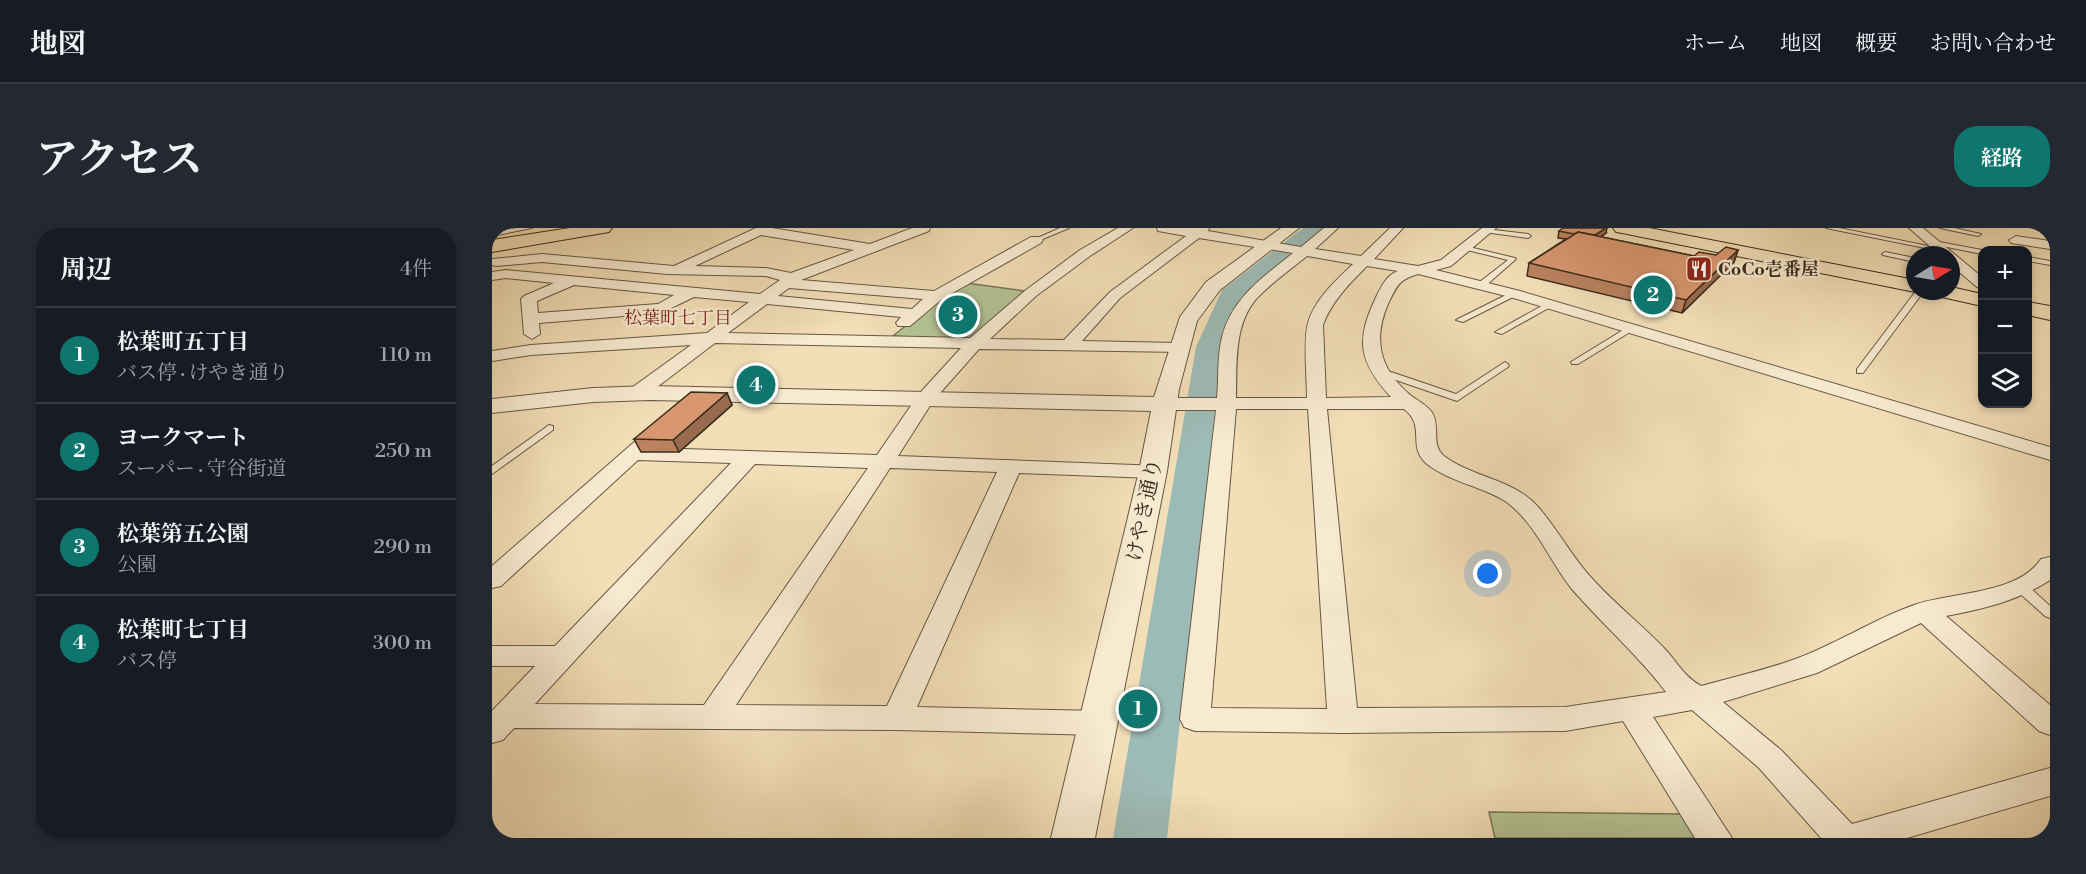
<!DOCTYPE html>
<html lang="ja">
<meta charset="utf-8">
<style>
body{margin:0;font-family:"Libre Bodoni","Noto Serif JP",serif;background:#242831;color:#f1f3f6}
.controls{position:absolute;right:18px;top:18px;display:grid;overflow:hidden;border-radius:12px;box-shadow:0 3px 9px #0003}
.controls button{width:54px;height:54px;display:grid;place-items:center;padding:0;border:0;border-bottom:2px solid #363941;background:#171b24;color:#f1f3f6;font:30px sans-serif}
.compass{position:absolute;left:1414px;top:18px;width:54px;height:54px;border-radius:50%;background:#171b24;box-shadow:0 3px 9px #0003;rotate:79deg}
.you{position:absolute;left:996px;top:346px;width:21px;height:21px;margin:-15px;border:4px solid #fff;border-radius:50%;background:#1a73e8;box-shadow:0 0 0 9px #1a73e833}
.badge{display:grid;place-items:center;width:39px;height:39px;border-radius:50%;background:#0f766e;color:#fff;font-size:20px;font-weight:700}
.pin{position:absolute;translate:-50% -50%;border:3px solid #fff;box-shadow:0 2px 6px #0006}
.list{margin:0;padding:0;list-style:none}
h2{display:flex;justify-content:space-between;align-items:center;height:78px;margin:0;padding:0 24px;font-size:26px}
h2 small{font-size:20px;font-weight:400;color:#9ea1a6}
.list li{display:grid;grid-template-columns:39px 1fr auto;gap:18px;align-items:center;box-sizing:border-box;height:96px;padding:0 24px;border-top:2px solid #363941}
.list b{display:block;font-size:22px;white-space:nowrap}
.list p{margin:0;font-size:20px;white-space:nowrap;color:#9ea1a6}
.list em{font-size:20px;font-style:normal;color:#9ea1a6}
.icon{flex:none;width:33px;height:33px;fill:none;stroke:currentColor;stroke-width:2;stroke-linecap:round;stroke-linejoin:round}
.map{position:relative;flex:none;width:1558px;height:610px;overflow:hidden;border-radius:24px}
header{display:flex;align-items:center;gap:36px;box-sizing:border-box;height:84px;padding:0 30px;background:#171b24;border-bottom:2px solid #363941}
header strong{font-size:28px}
nav{display:flex;gap:33px;margin-inline-start:auto;font-size:21px}
.intro{display:flex;align-items:center;justify-content:space-between;box-sizing:border-box;height:144px;padding:0 36px}
h1{margin:0;font-size:42px}
.button{padding:15px 27px;border-radius:24px;background:#0f766e;color:#fff;font-size:21px;font-weight:700}
main{display:flex;gap:36px;padding:0 36px}
aside{flex:1;background:#171b24;border-radius:24px;box-shadow:0 3px 9px #0003}
.map>svg:first-child{display:block}
.green{fill:#b4c294;stroke:#767758;stroke-width:1.5}
.lines{fill:none;stroke-linecap:round;stroke-linejoin:round}
.river{fill:#9dbbb6;fill-rule:evenodd}
.service-casing{stroke:#665844;stroke-width:2}
.minor-casing{stroke:#665844;stroke-width:2}
.tertiary-casing{stroke:#665844;stroke-width:2}
.primary-casing{stroke:#382c1d;stroke-width:2}
.trunk-casing{stroke:#382c1d;stroke-width:2}
.service{fill:#f7ead0;fill-rule:evenodd}
.minor{fill:#f7ead0;fill-rule:evenodd}
.tertiary{fill:#f7ead0;fill-rule:evenodd}
.primary{fill:#f2deb7;fill-rule:evenodd}
.trunk{fill:#f2deb7;fill-rule:evenodd}
.wall{fill:#bb8260;stroke:#382c1d;stroke-width:1.5}
.shaded-wall{fill:#986a4e;stroke:#382c1d;stroke-width:1.5}
.building{fill:#d99770;stroke:#382c1d;stroke-width:1.5}
.labels{text-anchor:middle;stroke-width:5;stroke-linejoin:round;paint-order:stroke}
.far-poi-label{font-size:18px;font-weight:bold;fill:#382c1d;stroke:#f7ead0;text-anchor:start}
.far-neighbourhood-label{font-size:18px;fill:#7a1f14;stroke:#f7ead0}
.street-label{font-size:21px;fill:#382c1d;stroke:#f7ead0}
</style>
<header>
<strong>地図</strong>
<nav><a>ホーム</a><a>地図</a><a>概要</a><a>お問い合わせ</a></nav>
</header>
<div class="intro"><h1>アクセス</h1><a class="button">経路</a></div>
<main>
<aside>
<h2>周辺<small>4件</small></h2>
<ul class="list">
<li><span class="badge">1</span><div><b>松葉町五丁目</b><p>バス停 · けやき通り</p></div><em>110 m</em></li>
<li><span class="badge">2</span><div><b>ヨークマート</b><p>スーパー · 守谷街道</p></div><em>250 m</em></li>
<li><span class="badge">3</span><div><b>松葉第五公園</b><p>公園</p></div><em>290 m</em></li>
<li><span class="badge">4</span><div><b>松葉町七丁目</b><p>バス停</p></div><em>300 m</em></li>
</ul>
</aside>
<div class="map">
<svg width="1558" height="610" viewBox="0 0 1558 610">
<rect width="100%" height="100%" fill="#f2deb7"/>
<filter id="stains"><feTurbulence type="fractalNoise" baseFrequency=".00333" numOctaves="4"/><feColorMatrix values="0 0 0 0 .2 0 0 0 0 .09 0 0 0 0 .02 0 0 0 .5 -.17"/></filter>
<radialGradient id="worn" r=".72"><stop offset=".6" stop-color="#630" stop-opacity="0"/><stop offset="1" stop-color="#630" stop-opacity=".3"/></radialGradient>
<g class="green">
<path d="M474,55L533,63L482,110L475,112L401,108L452,67Z"/>
<path d="M997,584L1191,586L1205,610H1003Z"/>
</g>
<g class="lines">
<path class="river" d="M811,0H834L749,70L730,119L675,610H621L704,119L730,62Z"/>
<defs>
<g id="service">
<path d="M25,0H40L0,8V4Z"/>
<path d="M568,0H577L546,13L541,12Z"/>
<path d="M1334,0H1347L1451,21L1448,23Z"/>
<path d="M1448,0H1462L1489,6L1486,8Z"/>
<path d="M994,1L1036,6L1039,8L1036,10L992,4L991,3Z"/>
<path d="M1442,13L1490,22H1492L1490,26L1440,16V14Z"/>
<path d="M973,18L1023,30L1024,31L991,60H985V56L1016,32L971,21L970,20Z"/>
<path d="M1393,24L1423,30V34L1391,27L1390,26Z"/>
<path d="M1536,29L1558,33V37L1536,33Z"/>
<path d="M1424,63H1432L1371,145H1365V141Z"/>
<path d="M1020,64L1027,66L971,94L964,92Z"/>
<path d="M1055,75L1062,77L1010,106L1003,104Z"/>
<path d="M1136,99L1143,101L1086,136H1080L1079,134Z"/>
<path d="M1013,134L1017,137L1016,139L965,173L898,150L892,151L887,148L899,144L964,166Z"/>
<path d="M57,197L61,198V202L0,246V238Z"/>
<path d="M1529,355L1534,356L1558,378V390L1553,388L1524,362L1523,359L1524,356Z"/>
</g>
<g id="minor">
<path d="M264,0H280L378,16L420,0H438L437,3L309,52L442,63L539,9H549L551,12L549,15L450,71L418,98H406L404,95L409,89L275,76L236,105L478,110L534,62L588,22L626,0H641L598,28L544,68L498,111L572,112L618,64L694,8L666,3L665,0H717L716,3L809,19L832,0H846L823,21L869,28L898,0H911L882,31L926,38L949,32L990,0H1004L959,38L944,42L1028,63L1558,219V232L1018,69L926,46C906,52 905,58 896,76C881,111 887,140 917,166C924,172 936,177 941,186C948,200 939,217 952,228C981,250 1023,251 1047,280C1065,301 1078,325 1096,346C1119,373 1147,394 1171,419C1184,432 1192,449 1209,458C1241,449 1274,442 1306,430C1346,415 1382,391 1422,377C1458,364 1526,367 1549,331L1558,329V352C1526,373 1491,381 1454,388L1558,477V507L1547,503L1429,395L1325,445L1231,474L1289,522L1360,596L1558,540V568L1415,610H1329L1267,540L1200,482L1161,489L1240,610H1203L1131,493L1073,503L851,505L703,503L692,499L688,491L724,182H672L665,180L662,176L665,172L672,170H725C727,151 725,128 730,109C740,70 770,50 801,25L707,10L628,70L590,113L685,115L691,116L694,120L691,124L487,121L441,173L406,228L669,238L672,243L669,248L661,250L527,245L425,479L608,483L619,487L623,495L619,503L608,507L405,502L22,500L11,512L0,515V483L43,438H0V418H63L239,235L146,232L9,358L0,360V338L164,195H178L181,199L160,220L385,227L427,166L469,120L223,115L152,169H138L136,165L138,161L199,117L39,127L0,133V123L39,117L215,105L257,74L202,69L169,85L47,95L48,106L40,111L32,106L29,71L32,68L62,55L14,50L0,52V44L14,42L268,66L288,52L274,48L175,46L50,34L4,38L0,37V31L50,26L182,38ZM269,7L362,22L299,45L274,40L203,38ZM815,28L861,36C845,51 822,72 816,95C811,111 815,150 815,170H744C745,136 741,93 768,67C782,53 799,41 815,28ZM875,38L906,43C895,47 890,57 885,67C864,111 865,132 899,169L834,170L831,97C839,74 858,55 875,38ZM82,57L182,67L166,76L46,85L45,73ZM297,60L431,71L420,81L286,68ZM744,181H816L835,481L719,480ZM835,181H912C935,199 914,218 935,236C958,254 989,258 1013,273C1043,294 1057,332 1079,360C1110,396 1145,426 1174,464L1073,479L865,480ZM263,236L376,240L212,477L43,476ZM398,240L505,244L395,478L244,477Z"/>
<path d="M1417,0H1431L1490,49V60L1485,59L1459,37V27H1448Z"/>
<path d="M1524,8L1558,13V21L1519,15L1517,12Z"/>
</g>
<path id="tertiary" d="M789,0H807L728,62L705,93L687,161L675,243L603,610H559L647,243L659,183L158,172L101,174L0,185V171L101,160L158,158L662,169L688,89L714,54Z"/>
<g id="primary">
<path d="M1121,0H1157L1423,52V63H1428L1423,64L1130,5L1124,4Z"/>
<path d="M1459,59L1490,66V78L1441,67L1438,63H1459Z"/>
<path d="M1536,74L1558,78V92L1536,87Z"/>
</g>
<path id="trunk" d="M78,0H120L117,4L111,5L0,24V12Z"/>
</defs>
<use href="#service" class="service-casing"/>
<use href="#minor" class="minor-casing"/>
<use href="#tertiary" class="tertiary-casing"/>
<use href="#primary" class="primary-casing"/>
<use href="#trunk" class="trunk-casing"/>
<use href="#service" class="service"/>
<use href="#minor" class="minor"/>
<use href="#tertiary" class="tertiary"/>
<use href="#primary" class="primary"/>
<use href="#trunk" class="trunk"/>
</g>
<g class="wall">
<path d="M1067,3L1114,5L1109,9L1202,28L1224,27L1246,22L1242,34L1190,85L1035,48L1037,35L1074,11L1066,10Z"/>
<path d="M235,165L240,177L187,224H149L142,211Z"/>
</g>
<g class="shaded-wall">
<path d="M1114,0H1115L1114,5L1097,17L1099,10Z"/>
<path d="M1246,22L1242,34L1190,85L1194,72Z"/>
<path d="M235,165L240,177L187,224L181,212Z"/>
</g>
<g class="building">
<path d="M1071,0H1114L1103,7L1086,4L1082,6L1067,3Z"/>
<path d="M1086,4L1202,28L1207,24L1224,27L1234,19L1246,22L1194,72L1037,35Z"/>
<path d="M199,164L235,165L181,212L142,211Z"/>
</g>
<defs>
<symbol id="restaurant-square" viewBox="-11 -11 22 22"><rect x="-9" y="-9" width="18" height="18" rx="4" fill="#8f2418" stroke="#f7ead0"/><path d="M-5-6h1v4h1v-4h1v4h1v-4h1v5L-1.5 .5V6h-2V.5L-5-1ZM5-6V6H3V1.5H1.5Q1.5-4 5-6Z" fill="#fff"/></symbol>
</defs>
<g fill-rule="evenodd">
<use href="#restaurant-square" x="1192" y="26" width="30" height="30"/>
</g>
<g class="labels">
<g class="far-poi-label">
<text x="1226" y="47">CoCo壱番屋</text>
</g>
<g class="far-neighbourhood-label">
<text x="186" y="96">松葉町七丁目</text>
</g>
<g class="street-label">
<text transform="translate(652 282) rotate(-78)" y="7">けやき通り</text>
</g>
</g>
<rect width="100%" height="100%" filter="url(#stains)"/>
<rect width="100%" height="100%" fill="url(#worn)"/>
</svg>
<div class="controls">
<button>+</button>
<button>−</button>
<button><svg class="icon" aria-label="layers" viewBox="0 0 24 24"><path d="M12 4l9 5-9 5-9-5zM3 14l9 5 9-5"/></svg></button>
</div>
<svg class="compass" viewBox="-18 -18 36 36"><path d="M0-13l5 13h-10z" fill="#e53935"/><path d="M0 13l5-13h-10z" fill="#9ea1a6"/></svg>
<div class="you"></div>
<div class="pin badge" style="left:646px;top:481px">1</div>
<div class="pin badge" style="left:1161px;top:67px">2</div>
<div class="pin badge" style="left:466px;top:87px">3</div>
<div class="pin badge" style="left:264px;top:157px">4</div>
</div>
</main>
